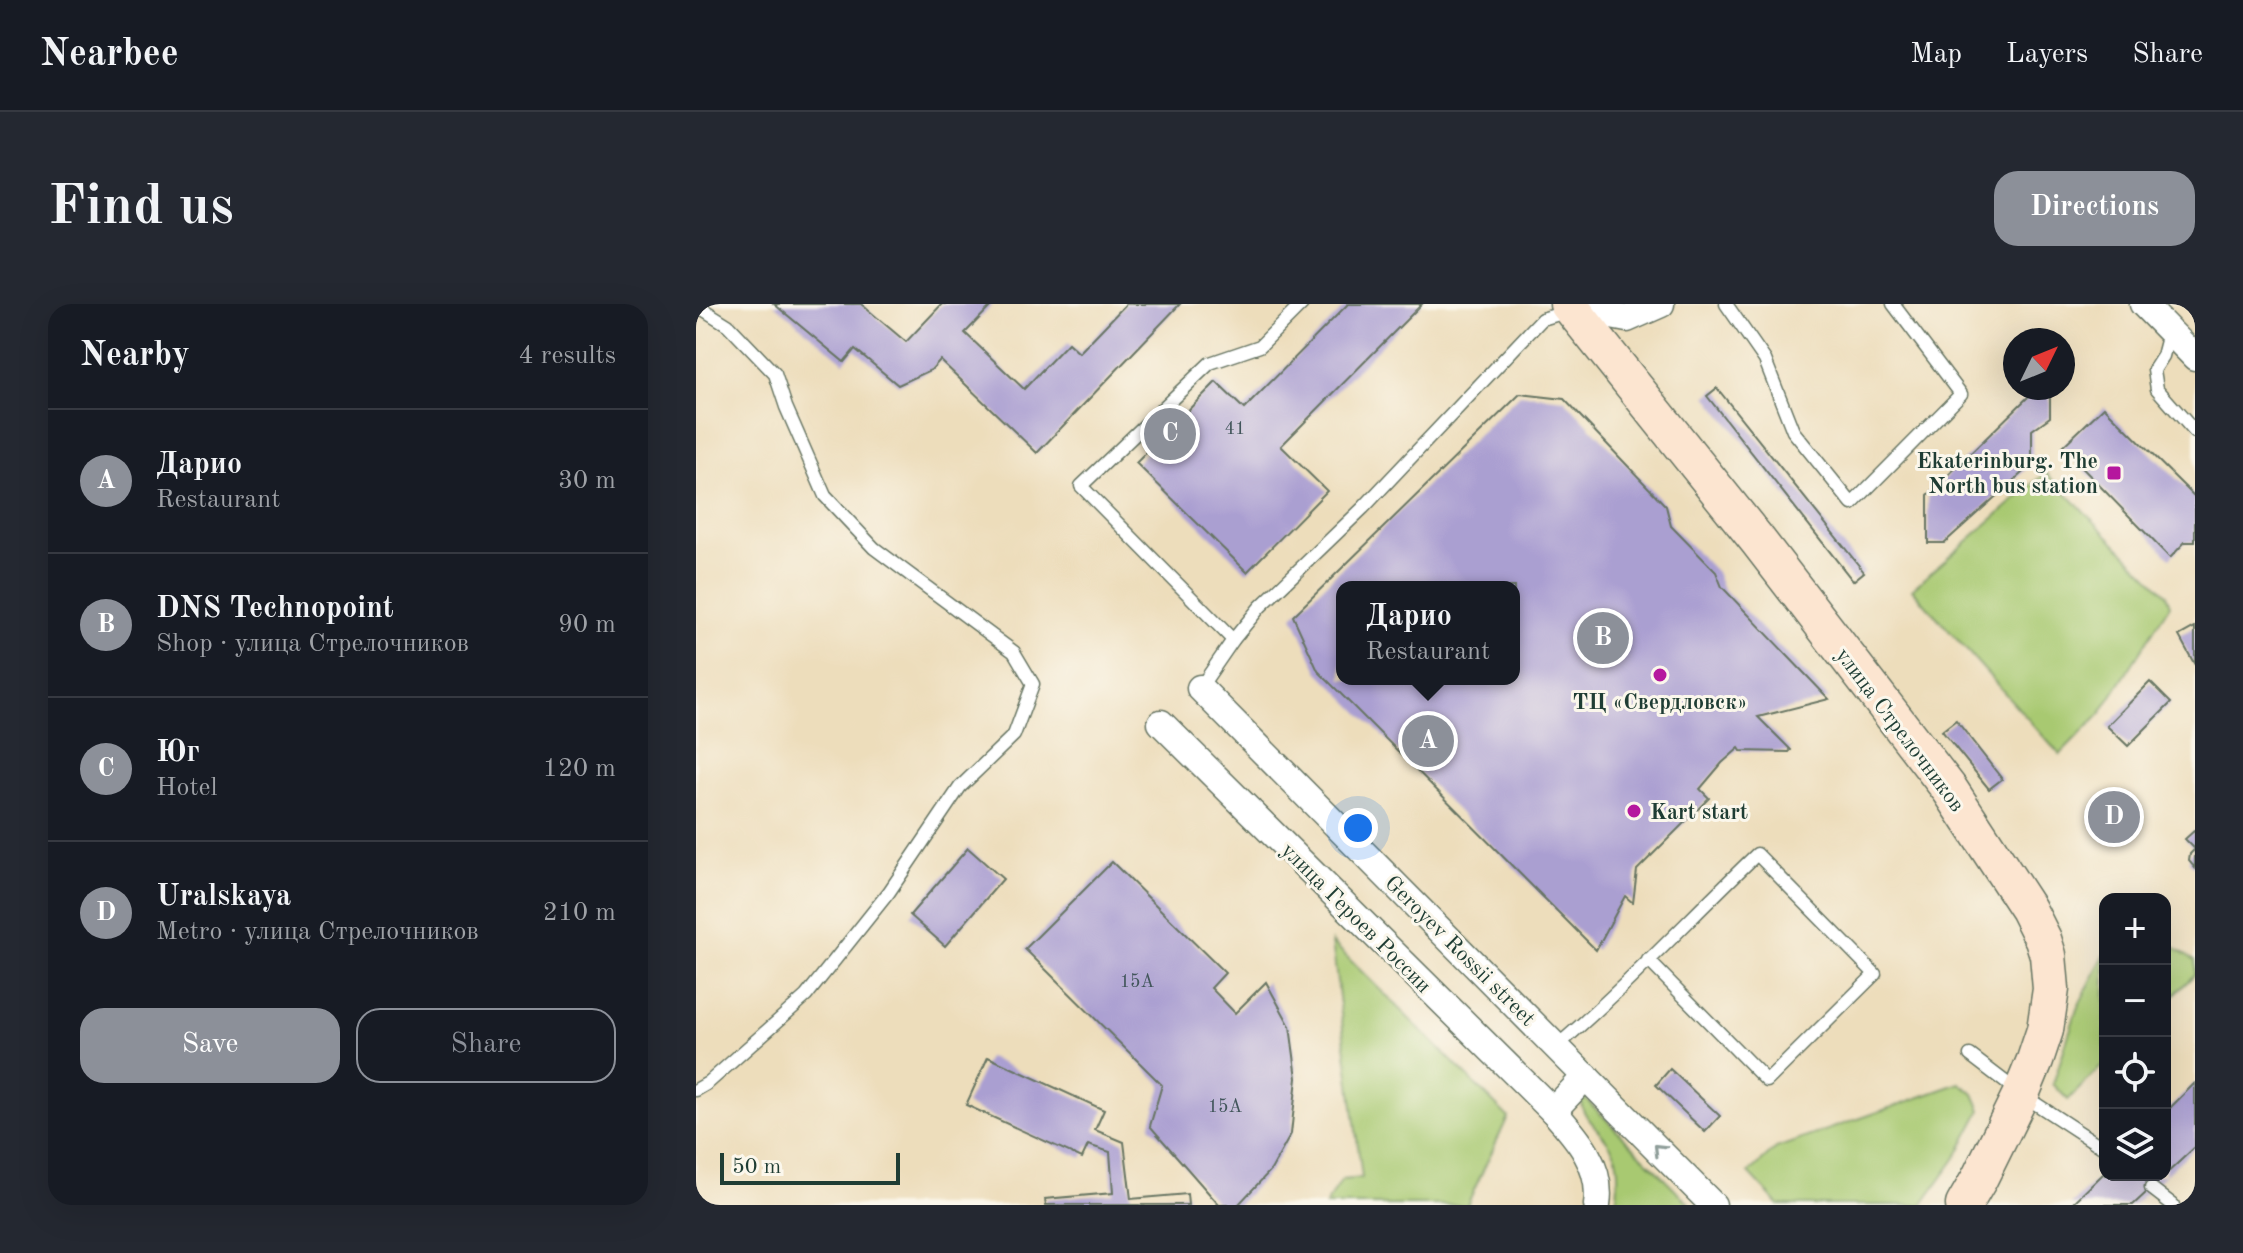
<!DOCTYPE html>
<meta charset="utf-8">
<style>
body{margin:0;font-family:"Old Standard TT",serif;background:#242831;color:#f1f3f6}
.controls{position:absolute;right:24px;bottom:24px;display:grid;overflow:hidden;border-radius:16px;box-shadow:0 8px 32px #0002}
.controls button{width:72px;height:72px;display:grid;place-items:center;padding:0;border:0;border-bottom:2px solid #363941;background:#171b24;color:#f1f3f6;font:40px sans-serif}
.compass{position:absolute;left:1307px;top:24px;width:72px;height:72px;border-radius:50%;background:#171b24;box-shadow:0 8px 32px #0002;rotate:47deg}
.scale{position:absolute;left:24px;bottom:20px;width:180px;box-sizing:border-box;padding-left:8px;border:4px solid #1f3d34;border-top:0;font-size:22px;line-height:28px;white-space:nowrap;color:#1f3d34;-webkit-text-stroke:6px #fbf7ec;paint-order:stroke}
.you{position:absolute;left:662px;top:524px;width:28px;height:28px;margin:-20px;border:6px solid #fff;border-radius:50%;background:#1a73e8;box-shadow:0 0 0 12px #1a73e833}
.badge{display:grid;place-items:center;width:52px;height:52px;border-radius:50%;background:#8c9099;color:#fff;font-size:26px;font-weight:700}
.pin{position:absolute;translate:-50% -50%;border:4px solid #fff;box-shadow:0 2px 8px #0006}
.popup{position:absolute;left:640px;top:277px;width:184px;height:104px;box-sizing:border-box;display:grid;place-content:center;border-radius:16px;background:#171b24;filter:drop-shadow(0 2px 6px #0005);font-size:26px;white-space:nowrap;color:#9ea1a6}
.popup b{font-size:30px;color:#f1f3f6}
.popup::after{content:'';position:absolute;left:50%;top:100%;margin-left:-16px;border:16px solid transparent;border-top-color:#171b24}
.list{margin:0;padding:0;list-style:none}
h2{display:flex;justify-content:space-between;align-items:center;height:104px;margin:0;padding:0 32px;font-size:34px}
h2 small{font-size:26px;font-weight:400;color:#9ea1a6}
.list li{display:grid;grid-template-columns:52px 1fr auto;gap:24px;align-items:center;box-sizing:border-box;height:144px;padding:0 32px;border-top:2px solid #363941}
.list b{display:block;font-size:30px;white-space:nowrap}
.list p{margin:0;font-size:26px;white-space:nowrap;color:#9ea1a6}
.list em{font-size:26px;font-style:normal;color:#9ea1a6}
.actions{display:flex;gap:16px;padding:24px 32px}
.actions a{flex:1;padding:18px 0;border:2px solid #8c9099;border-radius:24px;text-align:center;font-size:28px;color:#8c9099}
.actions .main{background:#8c9099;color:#fff}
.icon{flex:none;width:44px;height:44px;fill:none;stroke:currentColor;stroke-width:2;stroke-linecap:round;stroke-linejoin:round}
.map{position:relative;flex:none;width:1499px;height:901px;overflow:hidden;border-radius:24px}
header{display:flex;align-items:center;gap:48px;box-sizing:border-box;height:112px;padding:0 40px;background:#171b24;border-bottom:2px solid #363941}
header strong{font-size:38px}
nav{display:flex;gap:44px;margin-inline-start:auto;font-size:28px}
.intro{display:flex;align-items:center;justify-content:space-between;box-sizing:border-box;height:192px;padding:0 48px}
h1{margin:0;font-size:56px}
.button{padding:20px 36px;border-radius:24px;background:#8c9099;color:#fff;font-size:28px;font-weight:700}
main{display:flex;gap:48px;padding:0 48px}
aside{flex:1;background:#171b24;border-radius:24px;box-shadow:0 8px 32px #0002}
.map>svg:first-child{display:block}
.green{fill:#a8c971;stroke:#648352;stroke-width:2}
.building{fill:#aa9fd1;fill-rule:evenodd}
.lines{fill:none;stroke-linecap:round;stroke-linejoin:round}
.lane-casing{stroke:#677563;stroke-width:15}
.street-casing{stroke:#677563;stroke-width:29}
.secondary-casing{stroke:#677563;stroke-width:39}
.lane{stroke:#fff;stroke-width:12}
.street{stroke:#fff;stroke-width:26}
.secondary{stroke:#fce5d0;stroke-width:36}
.oneway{stroke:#8f9e9a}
.poi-dot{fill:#b5179e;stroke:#fbf7ec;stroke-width:3}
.labels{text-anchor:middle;stroke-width:6;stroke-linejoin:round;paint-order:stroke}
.number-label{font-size:18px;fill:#42565b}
.poi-label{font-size:22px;font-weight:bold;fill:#1f3d34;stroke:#fbf7ec;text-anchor:end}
.street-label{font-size:22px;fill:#1f3d34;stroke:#fbf7ec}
</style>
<header>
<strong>Nearbee</strong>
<nav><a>Map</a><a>Layers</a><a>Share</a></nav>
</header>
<div class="intro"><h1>Find us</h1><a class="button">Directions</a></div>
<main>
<aside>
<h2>Nearby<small>4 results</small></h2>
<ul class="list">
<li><span class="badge">A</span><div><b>Дарио</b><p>Restaurant</p></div><em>30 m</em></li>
<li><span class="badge">B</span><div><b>DNS Technopoint</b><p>Shop · улица Стрелочников</p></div><em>90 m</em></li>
<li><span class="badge">C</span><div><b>Юг</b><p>Hotel</p></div><em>120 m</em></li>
<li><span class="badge">D</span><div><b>Uralskaya</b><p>Metro · улица Стрелочников</p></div><em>210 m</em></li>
</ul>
<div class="actions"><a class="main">Save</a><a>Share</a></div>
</aside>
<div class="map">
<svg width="1499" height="901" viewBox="0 0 1499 901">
<rect width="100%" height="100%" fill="#fbf7ec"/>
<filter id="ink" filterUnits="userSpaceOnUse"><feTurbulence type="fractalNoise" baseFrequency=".0125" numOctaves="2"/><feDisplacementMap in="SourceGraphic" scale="16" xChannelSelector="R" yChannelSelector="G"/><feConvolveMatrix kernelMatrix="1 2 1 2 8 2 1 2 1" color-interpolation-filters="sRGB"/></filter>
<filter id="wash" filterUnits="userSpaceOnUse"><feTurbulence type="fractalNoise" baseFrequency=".006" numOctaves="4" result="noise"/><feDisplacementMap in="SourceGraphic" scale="32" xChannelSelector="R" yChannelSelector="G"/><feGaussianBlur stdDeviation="1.8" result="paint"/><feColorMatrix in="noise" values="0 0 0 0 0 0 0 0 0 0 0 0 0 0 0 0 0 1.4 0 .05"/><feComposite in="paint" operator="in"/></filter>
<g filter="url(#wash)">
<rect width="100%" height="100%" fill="#edddbb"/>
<g class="green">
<path d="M1350,169L1470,290L1474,301L1405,409L1364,451L1216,285Z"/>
<path d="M636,638L812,813L771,901H630L646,876L666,874Z"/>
<path d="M1469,638L1499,656V670L1469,700Z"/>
<path d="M1409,649V759L1372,796L1357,780L1381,705Z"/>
<path d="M1264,779L1278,790L1285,806L1259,855L1226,901H1083L1053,869L1080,844Z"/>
<path d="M886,791L995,901H920C922,885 924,866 919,850C911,829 879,811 886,791Z"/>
</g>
<g id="blocks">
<g class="building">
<path d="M78,0H165L210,38L246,0H297L269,29L328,85L372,39L383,49L430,0H484L341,149L244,56L235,66L202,81L159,45L148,58Z"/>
<path d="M652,0H726L585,142L631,187L551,268L440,159L520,78L548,105Z"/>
<path d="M1021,84L1168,268L1157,277L1011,92Z"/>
<path d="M824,90L868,95L970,202L975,222L1020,268L1026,283L1133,395L1062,413L1095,446L1093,448L1045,447L1043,444L1026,459L1004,485L1013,494L941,566L937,599L929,592L900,646L622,367L597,312ZM646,283H818V375H646Z"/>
<path d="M1335,90L1354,92V113L1336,126V160L1248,239H1232V191Z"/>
<path d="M1408,103L1499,193V238H1489L1474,254L1366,143Z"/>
<path d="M1499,323V361L1483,332Z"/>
<path d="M1454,378L1475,399L1432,442L1411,422Z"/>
<path d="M1260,416L1306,475L1293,485L1246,427Z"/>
<path d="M1499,526V564L1493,557L1494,550L1499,545L1489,535Z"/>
<path d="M272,544L307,575L249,642L214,611Z"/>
<path d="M416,558L529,669L515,684L539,709L570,678L594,722L601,774L595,830L575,866L542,901H523L454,822L466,781L329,645Z"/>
<path d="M292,753L408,806L399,826L428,838L435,895L491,890L492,901H350L349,895L417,889L414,848L392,841L386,854L270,801Z"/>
<path d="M974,765L1024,812L1009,828L960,781Z"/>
<path d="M1499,779V843L1437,901H1375L1409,868V871H1469V809Z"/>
</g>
</g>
</g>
<g filter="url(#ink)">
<use href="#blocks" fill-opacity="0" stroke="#677563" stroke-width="2"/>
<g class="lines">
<defs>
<g id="lane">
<path d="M1030,0L1069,56L1097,127L1156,200L1265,90L1197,0"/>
<path d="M0,1L32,21L79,70L90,103L129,192L178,244L318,348L337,380L318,431L264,483L193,588L110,692L12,779L0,786"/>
<path d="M1473,29L1467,52L1458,66L1461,85L1499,128"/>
<path d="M537,336L385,182L514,59L564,42L606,0"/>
<path d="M504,384L537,336L564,303L667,204L846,15L873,7"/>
<path d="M861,742C931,682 994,614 1061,550L1179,670L1071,777L952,656"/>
<path d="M1274,751L1325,790L1409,845"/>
<path d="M1455,884L1477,901"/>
</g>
<g id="street">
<path d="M1447,0L1499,53"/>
<path d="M878,5L931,15L965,0"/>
<path d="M504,384L1017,901"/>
<path d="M465,419L857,807C881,833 907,863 901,901"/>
<path d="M857,807L890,772"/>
</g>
<path id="secondary" d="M872,0L1062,237L1254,486L1332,605L1347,635L1352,651L1355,685L1349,726L1339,756L1325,790L1283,875L1268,901"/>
</defs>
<use href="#lane" class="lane-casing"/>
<use href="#street" class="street-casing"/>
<use href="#secondary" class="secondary-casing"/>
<use href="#lane" class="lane"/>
<use href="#street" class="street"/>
<use href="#secondary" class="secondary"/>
</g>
<defs><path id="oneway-chevron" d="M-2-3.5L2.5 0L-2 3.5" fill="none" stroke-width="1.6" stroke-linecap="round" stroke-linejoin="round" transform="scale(2)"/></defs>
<use class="oneway" href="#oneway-chevron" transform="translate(963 845) rotate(-135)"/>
</g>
<g class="poi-dot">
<rect x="1410" y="161" width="16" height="16" rx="4"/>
<circle cx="964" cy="371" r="8"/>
<circle cx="938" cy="507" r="8"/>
</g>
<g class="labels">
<g class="number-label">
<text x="539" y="130">41</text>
<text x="441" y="683">15А</text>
<text x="529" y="808">15А</text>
</g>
<g class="poi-label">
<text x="1402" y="164">Ekaterinburg. The<tspan x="1402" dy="25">North bus station</tspan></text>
<text x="964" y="405" text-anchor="middle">ТЦ «Свердловск»</text>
<text x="954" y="515" text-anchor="start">Kart start</text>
</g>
<g class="street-label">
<text transform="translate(1205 425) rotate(53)" y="8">улица Стрелочников</text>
<text transform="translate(661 613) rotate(45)" y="8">улица Героев России</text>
<text transform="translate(765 646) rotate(45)" y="8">Geroyev Rossii street</text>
</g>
</g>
</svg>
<div class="controls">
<button>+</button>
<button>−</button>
<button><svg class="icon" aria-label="locate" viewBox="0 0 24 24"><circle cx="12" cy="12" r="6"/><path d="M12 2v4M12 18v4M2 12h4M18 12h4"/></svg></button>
<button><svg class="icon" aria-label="layers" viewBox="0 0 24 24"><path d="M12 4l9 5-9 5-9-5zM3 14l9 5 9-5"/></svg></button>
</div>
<svg class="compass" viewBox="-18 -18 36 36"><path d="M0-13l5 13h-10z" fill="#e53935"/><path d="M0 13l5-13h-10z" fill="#9ea1a6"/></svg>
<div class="scale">50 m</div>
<div class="you"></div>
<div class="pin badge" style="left:732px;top:437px">A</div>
<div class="popup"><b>Дарио</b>Restaurant</div>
<div class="pin badge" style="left:907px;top:334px">B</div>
<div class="pin badge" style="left:474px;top:130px">C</div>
<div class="pin badge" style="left:1418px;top:513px">D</div>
</div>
</main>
